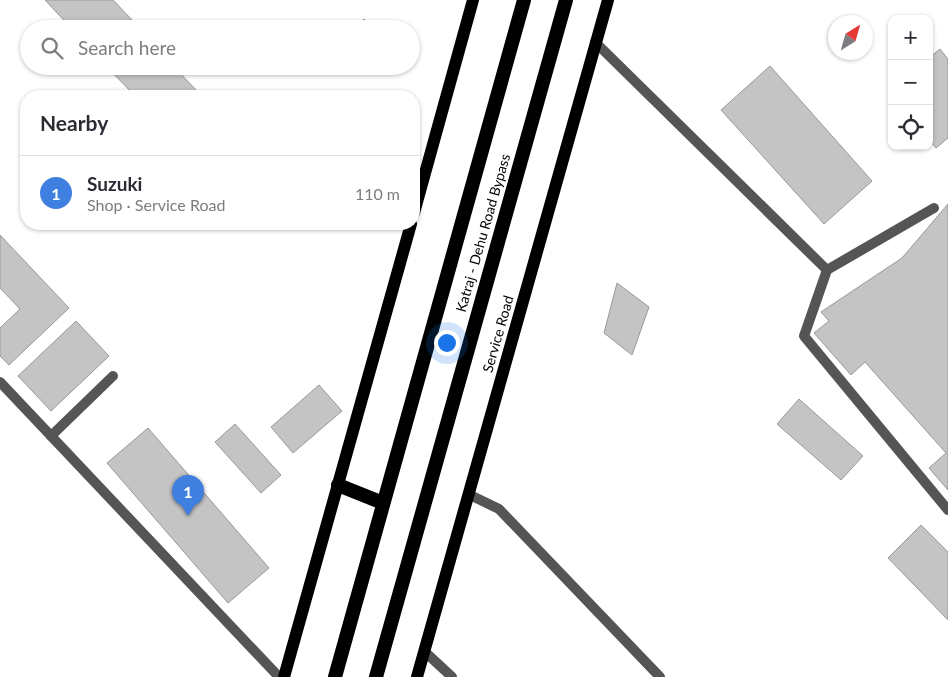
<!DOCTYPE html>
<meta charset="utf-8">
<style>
body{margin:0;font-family:Lato,sans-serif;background:#f2f2f3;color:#2b2b33}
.controls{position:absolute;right:15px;top:15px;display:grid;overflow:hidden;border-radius:10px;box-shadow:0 1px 4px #0004}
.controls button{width:45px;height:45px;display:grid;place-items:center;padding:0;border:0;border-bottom:1px solid #e1e1e2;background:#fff;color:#2b2b33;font:25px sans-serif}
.compass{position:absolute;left:828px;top:15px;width:45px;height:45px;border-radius:50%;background:#fff;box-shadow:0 1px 4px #0004;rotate:37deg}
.you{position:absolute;left:446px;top:342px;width:18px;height:18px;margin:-12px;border:4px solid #fff;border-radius:50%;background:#1a73e8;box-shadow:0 0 0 8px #1a73e833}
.badge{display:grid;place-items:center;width:32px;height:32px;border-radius:50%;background:#111827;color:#fff;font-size:16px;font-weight:700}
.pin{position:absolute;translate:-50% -41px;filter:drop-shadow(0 1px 2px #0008)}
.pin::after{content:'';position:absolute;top:26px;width:18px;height:15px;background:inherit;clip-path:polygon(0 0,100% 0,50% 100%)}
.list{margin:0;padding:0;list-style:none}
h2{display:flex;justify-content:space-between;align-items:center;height:65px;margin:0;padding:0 20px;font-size:21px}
h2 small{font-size:16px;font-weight:400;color:#7c7c81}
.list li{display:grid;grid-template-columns:32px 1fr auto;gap:15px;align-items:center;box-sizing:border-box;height:75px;padding:0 20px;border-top:1px solid #e1e1e2}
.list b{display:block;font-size:19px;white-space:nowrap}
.list p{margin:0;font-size:16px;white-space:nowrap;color:#7c7c81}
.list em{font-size:16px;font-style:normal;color:#7c7c81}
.icon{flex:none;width:28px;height:28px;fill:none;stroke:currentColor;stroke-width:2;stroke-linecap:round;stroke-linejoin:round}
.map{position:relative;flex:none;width:948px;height:677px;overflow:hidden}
.search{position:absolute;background:#fff;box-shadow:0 1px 4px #0004;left:20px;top:20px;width:400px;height:55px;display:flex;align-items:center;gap:12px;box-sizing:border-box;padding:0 18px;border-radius:28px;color:#7c7c81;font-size:19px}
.panel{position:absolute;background:#fff;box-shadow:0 1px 4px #0004;left:20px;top:90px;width:400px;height:140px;border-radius:20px}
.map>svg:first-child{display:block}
.building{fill:#c4c4c4;stroke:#999}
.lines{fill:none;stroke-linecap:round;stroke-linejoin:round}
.service{stroke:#555;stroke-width:10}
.minor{stroke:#555;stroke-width:10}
.primary{stroke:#000;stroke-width:12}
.trunk{stroke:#000;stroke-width:14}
.labels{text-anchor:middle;stroke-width:4;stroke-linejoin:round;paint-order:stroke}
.street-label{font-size:14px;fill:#000;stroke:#fff}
</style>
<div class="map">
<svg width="948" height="677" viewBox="0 0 948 677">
<rect width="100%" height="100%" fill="#fff"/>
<g class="building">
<path d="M45,0H113L133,21L125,29H72Z"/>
<path d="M364,19L375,29H355Z"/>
<path d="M940,49L948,59V138L936,148L929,140V58Z"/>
<path d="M106,66H173L202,96H135Z"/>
<path d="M770,66L872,181L824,224L721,110Z"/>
<path d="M948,204V490L929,468L946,453L865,362L851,375L814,333L829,321L821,312L902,258Z"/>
<path d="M0,235L69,308L9,365L0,356V328L20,309L0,288Z"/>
<path d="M617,283L649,307L632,355L604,333Z"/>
<path d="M76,321L109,356L51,411L18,376Z"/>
<path d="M319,385L342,411L293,453L271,427Z"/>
<path d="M799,399L863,456L841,480L777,424Z"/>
<path d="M235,424L281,475L261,493L215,442Z"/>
<path d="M148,428L269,568L228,603L107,463Z"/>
<path d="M921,525L948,552V620L888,558Z"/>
</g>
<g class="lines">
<g class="service">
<path d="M595,42L827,270L934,208"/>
<path d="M827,270L804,336L948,510"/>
<path d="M0,382L279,677"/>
<path d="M51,436L113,376"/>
<path d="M424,651L452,677"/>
</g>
<path class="minor" d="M468,494L499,509L660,677"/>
<g class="primary">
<path d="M414,213L473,0"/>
<path d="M284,677L411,224"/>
<path d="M417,677L608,0"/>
</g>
<g class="trunk">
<path d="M338,485L383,503"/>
<path d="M335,677L524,0"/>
<path d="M376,677L566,0"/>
</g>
</g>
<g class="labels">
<g class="street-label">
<text transform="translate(483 233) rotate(-74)" y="5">Katraj - Dehu Road Bypass</text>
<text transform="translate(498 334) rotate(-74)" y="5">Service Road</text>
</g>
</g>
</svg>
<div class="controls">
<button>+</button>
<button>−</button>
<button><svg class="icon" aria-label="locate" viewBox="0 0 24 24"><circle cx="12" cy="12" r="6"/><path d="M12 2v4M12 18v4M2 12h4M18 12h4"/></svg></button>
</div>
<svg class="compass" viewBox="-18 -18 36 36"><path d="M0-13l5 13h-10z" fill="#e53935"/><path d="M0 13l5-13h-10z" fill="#7c7c81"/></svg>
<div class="you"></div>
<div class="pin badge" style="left:188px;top:516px;background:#3f7fe0">1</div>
<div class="search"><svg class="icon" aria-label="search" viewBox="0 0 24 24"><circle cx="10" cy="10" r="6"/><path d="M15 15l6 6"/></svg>Search here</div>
<section class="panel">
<h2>Nearby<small></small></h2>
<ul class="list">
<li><span class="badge" style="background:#3f7fe0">1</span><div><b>Suzuki</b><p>Shop · Service Road</p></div><em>110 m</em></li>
</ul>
</section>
</div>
